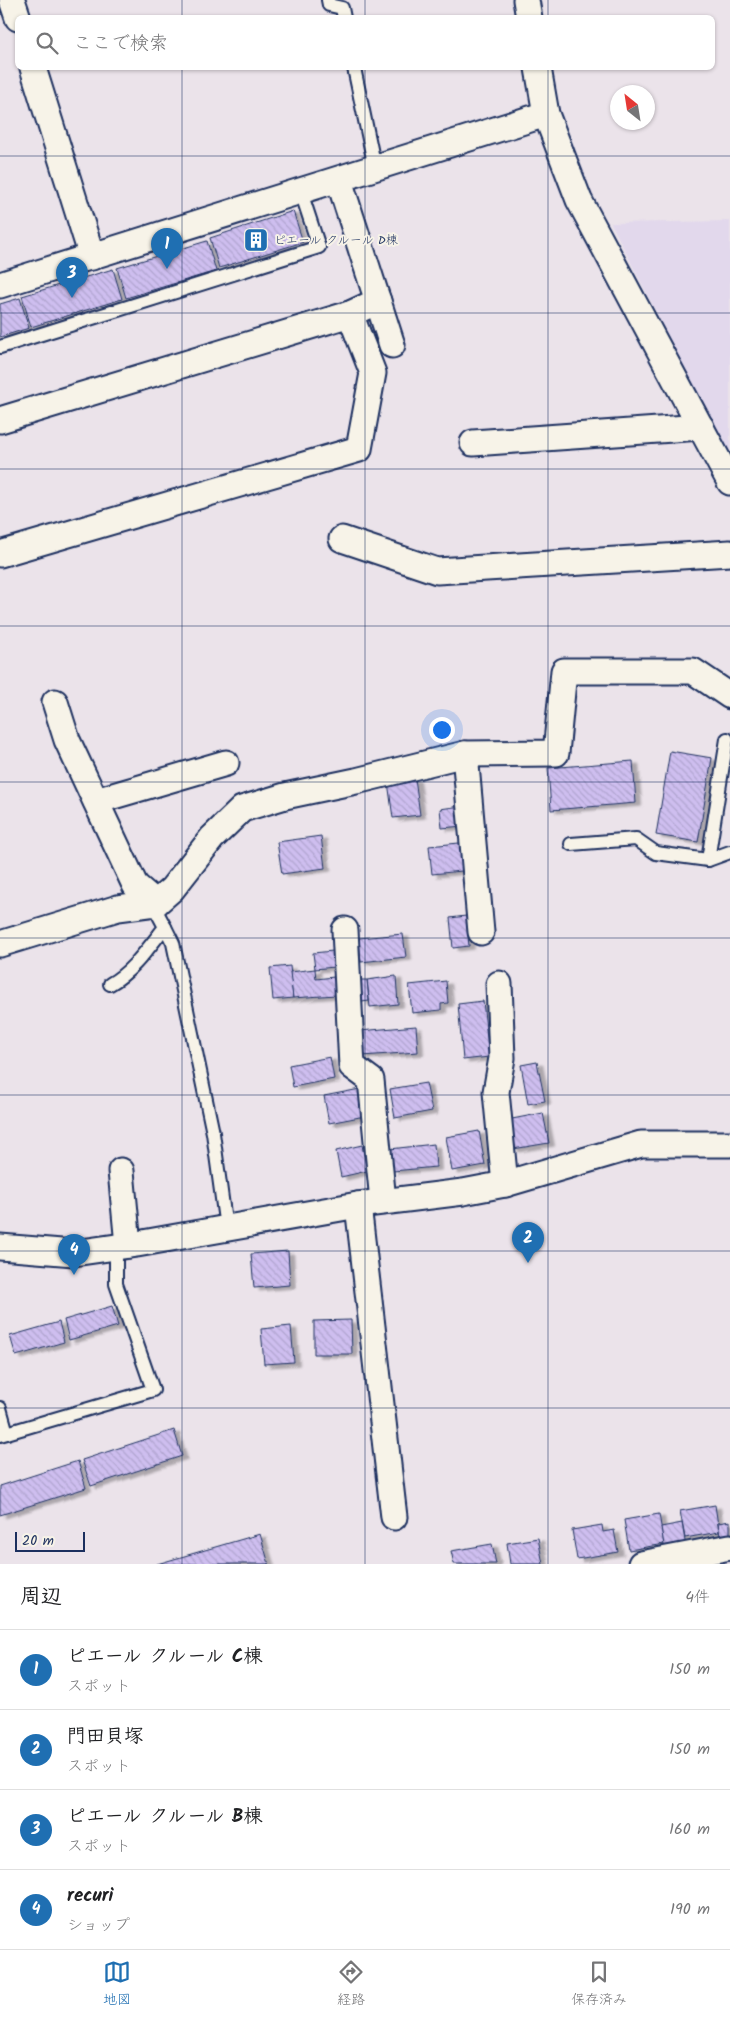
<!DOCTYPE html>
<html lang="ja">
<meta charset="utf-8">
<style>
body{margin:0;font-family:Kalam,"Klee One",sans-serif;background:#f2f2f2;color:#202124}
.compass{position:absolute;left:610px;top:85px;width:45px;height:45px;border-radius:50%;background:#fff;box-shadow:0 1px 4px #0004;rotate:330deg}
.scale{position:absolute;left:15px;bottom:12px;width:70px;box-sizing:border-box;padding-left:5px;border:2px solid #1b2f5e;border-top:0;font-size:14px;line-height:18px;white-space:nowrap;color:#1b2f5e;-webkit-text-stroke:4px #f7f3e8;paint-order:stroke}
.you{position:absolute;left:441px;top:729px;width:18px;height:18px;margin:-12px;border:4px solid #fff;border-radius:50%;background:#1a73e8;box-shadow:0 0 0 8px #1a73e833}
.badge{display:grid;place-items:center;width:32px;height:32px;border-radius:50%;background:#1f6fb2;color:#fff;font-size:16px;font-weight:700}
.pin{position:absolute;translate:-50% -41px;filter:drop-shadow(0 1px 2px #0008)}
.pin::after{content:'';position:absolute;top:26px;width:18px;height:15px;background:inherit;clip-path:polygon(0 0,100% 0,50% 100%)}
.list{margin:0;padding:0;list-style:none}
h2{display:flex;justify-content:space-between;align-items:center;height:65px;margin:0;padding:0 20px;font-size:21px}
h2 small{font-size:16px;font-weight:400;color:#757577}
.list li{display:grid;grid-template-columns:32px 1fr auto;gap:15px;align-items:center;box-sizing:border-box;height:80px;padding:0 20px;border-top:1px solid #e0e0e0}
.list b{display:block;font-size:19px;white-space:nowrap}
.list p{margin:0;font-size:16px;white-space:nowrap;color:#757577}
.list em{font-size:16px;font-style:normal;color:#757577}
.icon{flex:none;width:28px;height:28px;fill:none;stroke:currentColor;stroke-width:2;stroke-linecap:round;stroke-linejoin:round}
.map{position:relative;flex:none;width:730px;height:1564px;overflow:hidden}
.search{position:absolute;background:#fff;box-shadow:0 1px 4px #0004;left:15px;right:15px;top:15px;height:55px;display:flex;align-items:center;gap:12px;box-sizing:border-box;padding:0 18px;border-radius:8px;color:#757577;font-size:19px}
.sheet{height:385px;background:#fff}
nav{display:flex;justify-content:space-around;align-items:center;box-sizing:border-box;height:70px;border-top:1px solid #e0e0e0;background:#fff;font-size:14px;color:#757577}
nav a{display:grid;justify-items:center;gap:2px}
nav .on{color:#1f6fb2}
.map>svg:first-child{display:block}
.built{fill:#e2d8ec}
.building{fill:url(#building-back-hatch);stroke:#1b2f5e;filter:url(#shadow)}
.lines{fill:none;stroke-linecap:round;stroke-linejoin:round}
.service-casing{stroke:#1b2f5e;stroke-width:16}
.minor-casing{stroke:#1b2f5e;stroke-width:29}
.service{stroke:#f7f3e8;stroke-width:12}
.minor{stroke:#f7f3e8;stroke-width:25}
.grid{fill:none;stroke:#1b2f5e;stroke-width:1;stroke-opacity:0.55}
.labels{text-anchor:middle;stroke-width:4;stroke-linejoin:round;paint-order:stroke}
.poi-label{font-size:12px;fill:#1b2f5e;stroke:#f7f3e8;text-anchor:start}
</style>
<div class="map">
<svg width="730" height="1564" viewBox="0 0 730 1564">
<defs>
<pattern id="building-back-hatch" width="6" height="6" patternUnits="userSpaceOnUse" patternTransform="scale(1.25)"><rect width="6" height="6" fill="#cebeef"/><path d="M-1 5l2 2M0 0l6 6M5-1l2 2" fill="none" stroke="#b0a4cf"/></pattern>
<filter id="shadow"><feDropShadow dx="5.5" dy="3" stdDeviation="1" flood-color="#0004"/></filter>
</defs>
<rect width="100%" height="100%" fill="#ebe3ea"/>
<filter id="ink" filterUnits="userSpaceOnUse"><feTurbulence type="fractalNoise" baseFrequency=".02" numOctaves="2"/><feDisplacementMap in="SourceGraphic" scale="10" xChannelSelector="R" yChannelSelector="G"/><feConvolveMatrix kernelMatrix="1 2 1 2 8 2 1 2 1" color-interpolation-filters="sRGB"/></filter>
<g filter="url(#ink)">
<path class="built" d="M730,221V458L611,223Z"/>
<g class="building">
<path d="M293,211L303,242L219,268L210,238Z"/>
<path d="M207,241L216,271L126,298L117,268Z"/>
<path d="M113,269L122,299L31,327L22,296Z"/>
<path d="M20,298L29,328L0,337V304Z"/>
<path d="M670,751L712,758L698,842L656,835Z"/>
<path d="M633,761L636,803L551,810L548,768Z"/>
<path d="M415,778L420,815L393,818L388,782Z"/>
<path d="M461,806L463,826L442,828L440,809Z"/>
<path d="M321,836L325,868L282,874L277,842Z"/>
<path d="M469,842L472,870L432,874L429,846Z"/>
<path d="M466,916L469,946L453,948L450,918Z"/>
<path d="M403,934L406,957L361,962L359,938Z"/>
<path d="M343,950L344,966L315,969L313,953Z"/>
<path d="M290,966L293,998L273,1000L270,968Z"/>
<path d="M315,969L316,979L334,977L336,995L293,998L290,972Z"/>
<path d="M396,976L398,1004L370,1007L367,980Z"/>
<path d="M360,980H367L369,1001L362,1002Z"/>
<path d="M446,981L448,1003L441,1004V1010L412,1013L409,985Z"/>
<path d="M483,1001L489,1057L463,1060L458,1004Z"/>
<path d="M416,1026L418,1052L362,1056L360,1031Z"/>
<path d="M330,1057L334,1079L293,1087L289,1065Z"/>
<path d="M537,1062L545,1101L528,1104L521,1065Z"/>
<path d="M426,1083L432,1111L395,1118L390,1089Z"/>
<path d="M360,1089L365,1116L329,1123L324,1096Z"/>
<path d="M543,1113L549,1143L513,1149L507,1120Z"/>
<path d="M479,1131L485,1165L452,1171L446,1137Z"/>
<path d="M434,1144L436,1167L393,1171L390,1149Z"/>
<path d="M362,1145L367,1171L341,1177L336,1151Z"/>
<path d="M288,1251L290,1285L254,1288L251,1254Z"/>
<path d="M112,1306L118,1326L69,1340L64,1320Z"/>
<path d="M351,1320L352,1354H314V1321Z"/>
<path d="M59,1322L64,1342L16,1356L10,1336Z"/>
<path d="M291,1326L294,1362L264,1364L261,1329Z"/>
<path d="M174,1430L182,1456L91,1486L82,1460Z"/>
<path d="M78,1461L86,1488L0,1515V1486Z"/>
<path d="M715,1505L719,1532L685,1538L680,1511Z"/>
<path d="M659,1514L664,1544L629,1550L624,1520Z"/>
<path d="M730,1521V1541L721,1542L718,1523Z"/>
<path d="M682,1523L686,1547L665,1551L661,1527Z"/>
<path d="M602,1525L603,1532L614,1530L618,1552L577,1559L572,1530Z"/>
<path d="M260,1534L269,1564H157Z"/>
<path d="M538,1538L543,1564H510L507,1543Z"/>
<path d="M492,1544L496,1564H454L451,1551Z"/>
</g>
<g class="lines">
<defs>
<g id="service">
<path d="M328,0L329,5L342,8L344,18"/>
<path d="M354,68L375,168"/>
<path d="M0,347L319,247L301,192"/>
<path d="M571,844L636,839L656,853L708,860L730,852"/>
<path d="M708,860L727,739"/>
<path d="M165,927L173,943L213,1133L226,1228"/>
<path d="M110,984C133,971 148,948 165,927L158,914L156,903"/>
<path d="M0,1408L7,1433"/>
<path d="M0,1435L153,1390L116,1284V1247"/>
</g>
<g id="minor">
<path d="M12,0L18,18"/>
<path d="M526,0L529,18"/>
<path d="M33,68L92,257"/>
<path d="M538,68L546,114L579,200L730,482"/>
<path d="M339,180L392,345"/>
<path d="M0,285L546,114"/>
<path d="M0,420L350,314L378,301"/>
<path d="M473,443L701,427"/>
<path d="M342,539L437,571L730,553"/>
<path d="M0,554L359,449L373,373L350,314"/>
<path d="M55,702L67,740L135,885L156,903"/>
<path d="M465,754L481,932"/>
<path d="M96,801L226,763"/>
<path d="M345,930L352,1066L371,1080L383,1201"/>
<path d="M0,944L118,908L156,903L172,889L212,838L242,809L285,796L356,781L465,754L556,753L564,671H693L730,696"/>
<path d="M499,984L502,1058L496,1092L505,1184"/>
<path d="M121,1171L128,1245"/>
<path d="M358,1205L394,1517"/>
<path d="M0,1247L74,1253L137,1244L358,1205L463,1192L505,1184L641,1144H730"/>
<path d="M641,1564L730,1547"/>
</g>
</defs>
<use href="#service" class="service-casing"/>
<use href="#minor" class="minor-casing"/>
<use href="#service" class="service"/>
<use href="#minor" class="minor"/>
</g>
</g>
<path class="grid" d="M182,0V18M365,0V18M548,0V18M182,68V1564M365,68V1564M548,68V1564M0,156H730M0,313H730M0,469H730M0,626H730M0,782H730M0,938H730M0,1095H730M0,1251H730M0,1408H730"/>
<defs>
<symbol id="building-square" viewBox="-11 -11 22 22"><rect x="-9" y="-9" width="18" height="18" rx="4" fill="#1f6fb2" stroke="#f7f3e8"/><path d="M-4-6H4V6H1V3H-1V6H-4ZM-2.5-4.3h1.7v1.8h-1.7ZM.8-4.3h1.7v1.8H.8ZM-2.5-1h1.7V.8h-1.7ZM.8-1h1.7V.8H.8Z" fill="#fff"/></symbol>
</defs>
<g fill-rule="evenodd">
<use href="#building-square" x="242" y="226" width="28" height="28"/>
</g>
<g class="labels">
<g class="poi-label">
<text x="274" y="244">ピエール クルール D棟</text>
</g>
</g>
</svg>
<svg class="compass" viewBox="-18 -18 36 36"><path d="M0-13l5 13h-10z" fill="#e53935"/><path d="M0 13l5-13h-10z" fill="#757577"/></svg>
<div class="scale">20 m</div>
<div class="you"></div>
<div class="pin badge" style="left:167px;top:269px">1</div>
<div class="pin badge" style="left:528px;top:1263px">2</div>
<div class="pin badge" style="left:72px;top:298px">3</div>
<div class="pin badge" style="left:74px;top:1275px">4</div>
<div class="search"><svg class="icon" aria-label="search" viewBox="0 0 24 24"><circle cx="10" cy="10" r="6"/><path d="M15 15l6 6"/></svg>ここで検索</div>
</div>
<section class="sheet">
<h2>周辺<small>4件</small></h2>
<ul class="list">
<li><span class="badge">1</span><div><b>ピエール クルール C棟</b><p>スポット</p></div><em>150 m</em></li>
<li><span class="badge">2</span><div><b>門田貝塚</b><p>スポット</p></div><em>150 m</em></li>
<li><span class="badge">3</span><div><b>ピエール クルール B棟</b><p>スポット</p></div><em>160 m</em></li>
<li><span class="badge">4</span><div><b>recuri</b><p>ショップ</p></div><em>190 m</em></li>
</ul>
</section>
<nav>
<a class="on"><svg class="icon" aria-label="map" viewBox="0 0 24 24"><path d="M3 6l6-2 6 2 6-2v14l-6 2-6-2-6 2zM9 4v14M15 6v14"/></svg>地図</a>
<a><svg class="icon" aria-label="directions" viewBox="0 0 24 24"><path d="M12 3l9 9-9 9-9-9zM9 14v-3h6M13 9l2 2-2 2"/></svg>経路</a>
<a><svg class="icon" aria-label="saved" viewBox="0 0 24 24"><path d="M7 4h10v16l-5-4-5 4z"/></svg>保存済み</a>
</nav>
